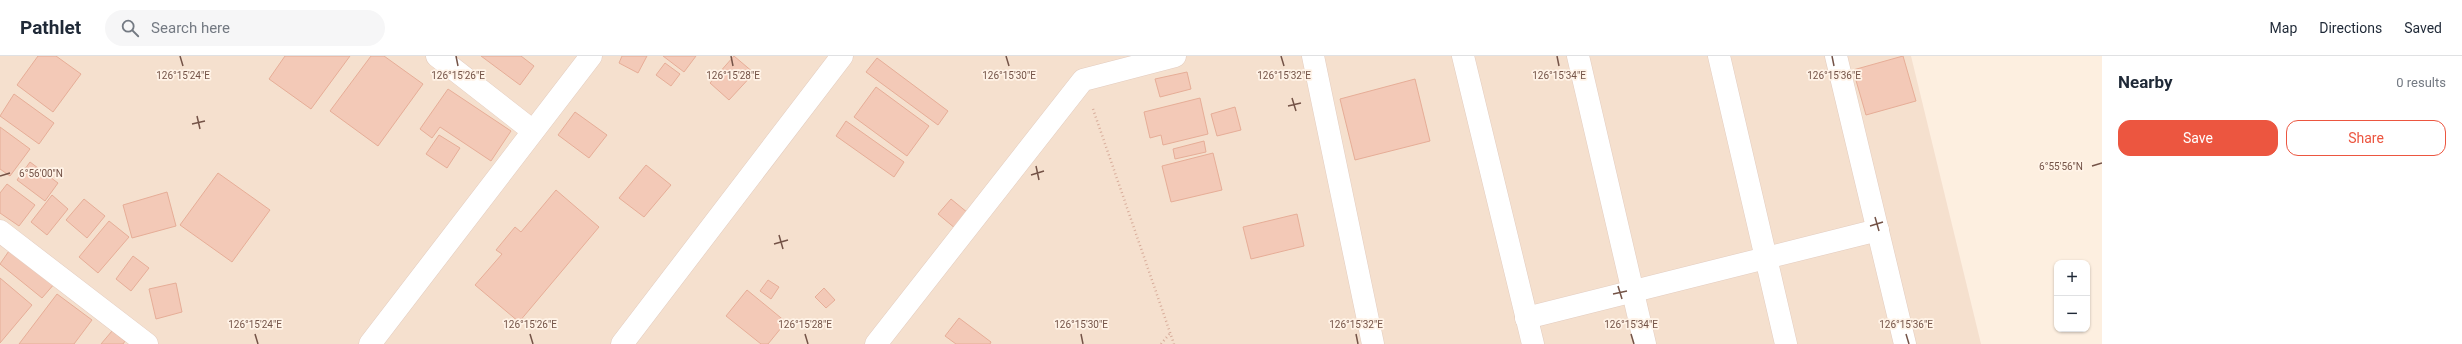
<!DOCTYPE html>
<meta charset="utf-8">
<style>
body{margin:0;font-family:Roboto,sans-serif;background:#f6f6f7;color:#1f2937}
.controls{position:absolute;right:12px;bottom:12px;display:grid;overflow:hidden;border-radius:8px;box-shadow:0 1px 3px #0004}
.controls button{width:36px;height:36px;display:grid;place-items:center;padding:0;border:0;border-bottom:1px solid #e0e1e3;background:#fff;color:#1f2937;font:20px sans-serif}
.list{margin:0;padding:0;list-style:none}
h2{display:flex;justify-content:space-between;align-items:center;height:52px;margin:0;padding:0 16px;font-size:17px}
h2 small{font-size:13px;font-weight:400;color:#747a83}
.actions{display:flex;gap:8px;padding:12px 16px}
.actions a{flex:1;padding:9px 0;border:1px solid #ec5640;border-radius:12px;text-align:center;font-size:14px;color:#ec5640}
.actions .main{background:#ec5640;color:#fff}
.icon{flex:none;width:22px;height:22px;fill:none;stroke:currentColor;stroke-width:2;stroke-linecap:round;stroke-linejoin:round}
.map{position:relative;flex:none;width:2102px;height:288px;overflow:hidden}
header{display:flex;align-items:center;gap:24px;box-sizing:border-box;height:56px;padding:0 20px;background:#fff;border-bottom:1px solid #e0e1e3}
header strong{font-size:19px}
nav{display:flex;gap:22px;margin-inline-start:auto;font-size:14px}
.search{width:280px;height:36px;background:#f6f6f7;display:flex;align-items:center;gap:10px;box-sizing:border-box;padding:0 14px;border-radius:22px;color:#747a83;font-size:15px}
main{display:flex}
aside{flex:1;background:#fff}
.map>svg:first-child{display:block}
.residential{fill:#f5e0ce}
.building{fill:#f3c9b7;stroke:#e6ad97}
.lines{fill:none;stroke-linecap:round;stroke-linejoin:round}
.minor-casing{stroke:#e3ccbf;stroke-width:23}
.path{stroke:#d8ac9a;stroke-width:2.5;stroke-dasharray:1 3;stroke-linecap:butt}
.minor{stroke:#fff;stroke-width:22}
.ticks{fill:none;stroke:#745347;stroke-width:1.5}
.ticks-label{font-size:10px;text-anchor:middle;fill:#745347;stroke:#fff3e7;stroke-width:3.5;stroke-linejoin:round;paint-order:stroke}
</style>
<header>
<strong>Pathlet</strong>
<div class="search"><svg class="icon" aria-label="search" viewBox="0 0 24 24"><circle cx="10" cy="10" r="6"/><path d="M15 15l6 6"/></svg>Search here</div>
<nav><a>Map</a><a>Directions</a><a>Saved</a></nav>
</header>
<main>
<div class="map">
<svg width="2102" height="288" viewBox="0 0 2102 288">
<rect width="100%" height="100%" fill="#fdefe0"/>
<path class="residential" d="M0,0H1911L1981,288H0Z"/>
<g class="building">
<path d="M38,0H56L81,18L53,56L17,29Z"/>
<path d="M285,0H350L311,53L269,23Z"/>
<path d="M371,0H384L423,28L378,90L330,55Z"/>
<path d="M481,0H521L534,10L520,29Z"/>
<path d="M622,0H647L638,17L619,7Z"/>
<path d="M663,0H696L684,16Z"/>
<path d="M734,0L754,17L729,44L710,27Z"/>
<path d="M1903,0L1916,45L1866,59L1853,14Z"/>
<path d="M877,2L948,55L938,69L866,16Z"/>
<path d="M665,7L680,18L671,30L656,19Z"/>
<path d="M1187,16L1191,33L1160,41L1155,23Z"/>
<path d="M1415,23L1430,85L1355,104L1340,43Z"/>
<path d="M876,31L929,70L907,100L854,61Z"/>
<path d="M448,33L511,75L491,105L440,71L432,82L420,73Z"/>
<path d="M14,38L54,67L39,88L0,60Z"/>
<path d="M1200,42L1208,78L1163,89L1161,79L1150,82L1144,56Z"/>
<path d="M1235,51L1241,74L1217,80L1211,58Z"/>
<path d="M575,56L607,79L589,102L558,79Z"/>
<path d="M846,65L904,106L894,121L836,80Z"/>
<path d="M0,71L30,93L10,120L0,113Z"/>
<path d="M439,79L460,92L447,112L426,98Z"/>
<path d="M1204,85L1206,96L1175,103L1173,93Z"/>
<path d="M1213,97L1222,134L1171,146L1162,110Z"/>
<path d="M30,106L58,127L45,145L17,124Z"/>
<path d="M646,109L671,129L644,161L619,142Z"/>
<path d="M218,117L270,154L232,206L180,169Z"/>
<path d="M7,128L35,149L19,170L0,157V137Z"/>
<path d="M556,134L599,171L519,266L475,229L502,198L496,194L515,171L521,176Z"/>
<path d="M167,136L176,170L132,182L123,149Z"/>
<path d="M52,139L68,153L47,179L31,166Z"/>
<path d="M84,143L105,160L87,182L66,164Z"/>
<path d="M951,143L968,157L956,173L938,158Z"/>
<path d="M1297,158L1304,190L1251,203L1243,171Z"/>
<path d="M109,165L129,181L98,217L79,201Z"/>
<path d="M11,192L55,227L42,242L0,208Z"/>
<path d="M133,200L149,212L131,235L116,223Z"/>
<path d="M0,222L32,249L0,287Z"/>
<path d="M768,224L779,231L771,243L760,235Z"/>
<path d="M176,227L182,256L156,263L149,233Z"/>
<path d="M824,232L835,244L826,252L815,241Z"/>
<path d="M747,234L786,266L768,288H761L726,260Z"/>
<path d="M57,238L92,264L74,288H19Z"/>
<path d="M959,262L991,286L990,288H956L945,280Z"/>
<path d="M112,275L125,285L123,288H101Z"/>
</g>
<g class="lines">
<defs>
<g id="minor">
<path d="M437,0L533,75"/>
<path d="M1313,0L1373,288"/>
<path d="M1463,0L1533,288"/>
<path d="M1578,0L1645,288"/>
<path d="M1719,0L1786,288"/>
<path d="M1836,0L1905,288"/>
<path d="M0,175L147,288"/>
<path d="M1526,262L1878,174"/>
<path d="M370,288L591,0"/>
<path d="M622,288L842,0"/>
<path d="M876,288L1083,24L1175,0"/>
</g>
</defs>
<use href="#minor" class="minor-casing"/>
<g class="path">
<path d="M1093,53L1174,288"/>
<path d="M1161,288L1171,276"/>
</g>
<use href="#minor" class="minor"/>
</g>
<path class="ticks" d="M180,0L183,10M456,0L458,10M731,0L733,10M1006,0L1009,10M1281,0L1284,10M1557,0L1559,10M1832,0L1834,10M1292,42L1296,55M1288,50L1301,47M197,60L200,73M192,68L205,65M1036,110L1039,124M2092,110L2102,107M1031,119L1044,115M0,120L10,117M1875,161L1879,175M1870,170L1883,166M779,179L783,193M774,188L788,184M1618,230L1622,243M1613,238L1627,235M255,278L258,288M530,278L533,288M805,278L808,288M1081,278L1083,288M1356,278L1358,288M1631,278L1634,288M1906,278L1909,288"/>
<g class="ticks-label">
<text x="183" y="23">126°15'24"E</text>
<text x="458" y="23">126°15'26"E</text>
<text x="733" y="23">126°15'28"E</text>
<text x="1009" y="23">126°15'30"E</text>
<text x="1284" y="23">126°15'32"E</text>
<text x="1559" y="23">126°15'34"E</text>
<text x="1834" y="23">126°15'36"E</text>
<text x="2061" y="114">6°55'56"N</text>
<text x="41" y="121">6°56'00"N</text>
<text x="255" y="272">126°15'24"E</text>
<text x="530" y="272">126°15'26"E</text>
<text x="805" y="272">126°15'28"E</text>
<text x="1081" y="272">126°15'30"E</text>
<text x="1356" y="272">126°15'32"E</text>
<text x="1631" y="272">126°15'34"E</text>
<text x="1906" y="272">126°15'36"E</text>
</g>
</svg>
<div class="controls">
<button>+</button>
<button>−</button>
</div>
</div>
<aside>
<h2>Nearby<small>0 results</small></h2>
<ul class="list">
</ul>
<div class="actions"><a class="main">Save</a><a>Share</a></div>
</aside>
</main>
